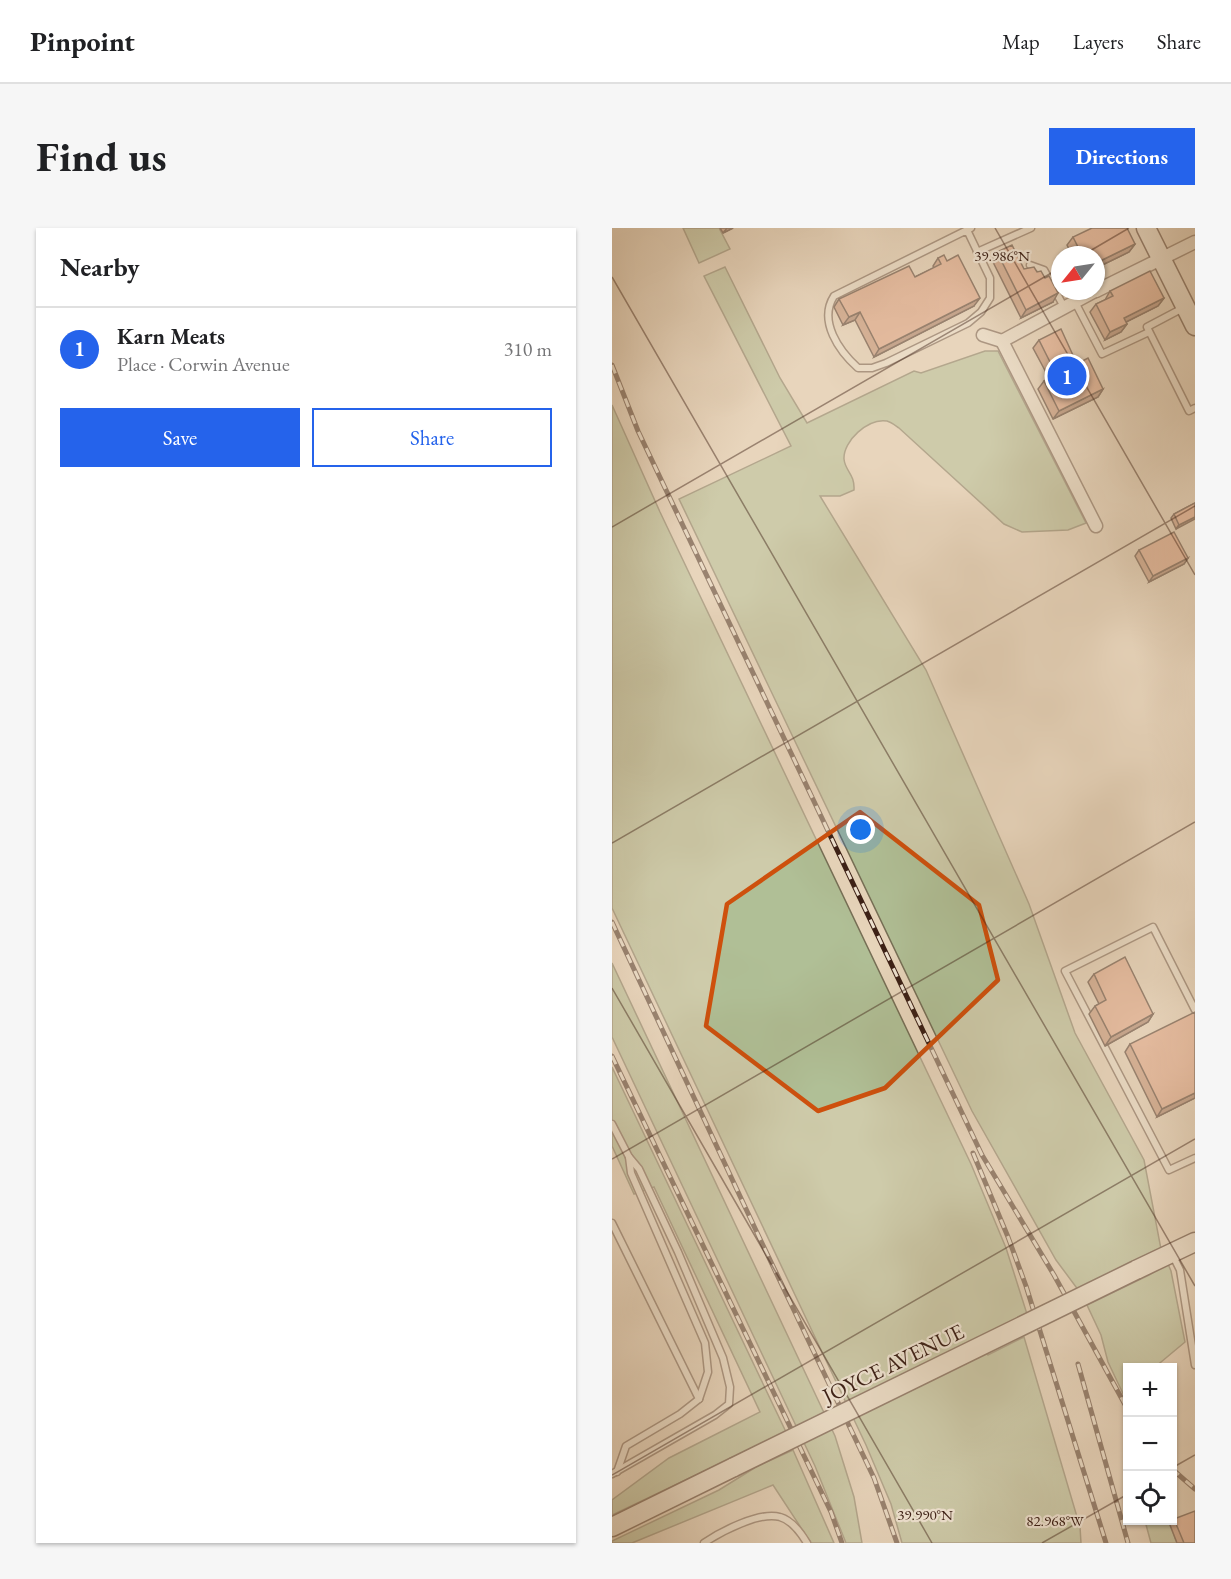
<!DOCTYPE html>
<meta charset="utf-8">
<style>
body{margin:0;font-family:"EB Garamond",serif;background:#f6f6f6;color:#202124}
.controls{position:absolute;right:18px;bottom:18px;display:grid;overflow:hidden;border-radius:0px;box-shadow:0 2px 4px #0004}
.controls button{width:54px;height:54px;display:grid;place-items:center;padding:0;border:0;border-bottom:2px solid #e0e0e0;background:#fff;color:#202124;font:30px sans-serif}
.compass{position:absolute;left:439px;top:18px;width:54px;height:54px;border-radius:50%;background:#fff;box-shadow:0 2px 4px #0004;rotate:240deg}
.you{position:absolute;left:249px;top:602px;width:21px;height:21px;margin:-15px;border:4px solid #fff;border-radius:50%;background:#1a73e8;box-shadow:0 0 0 9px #1a73e833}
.badge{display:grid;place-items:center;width:39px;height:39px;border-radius:50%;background:#2563eb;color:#fff;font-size:20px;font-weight:700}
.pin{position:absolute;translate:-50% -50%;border:3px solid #fff;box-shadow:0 2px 6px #0006}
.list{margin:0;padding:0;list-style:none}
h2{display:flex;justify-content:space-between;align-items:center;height:78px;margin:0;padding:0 24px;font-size:26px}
h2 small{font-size:20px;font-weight:400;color:#757577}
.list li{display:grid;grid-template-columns:39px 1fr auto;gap:18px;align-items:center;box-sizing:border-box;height:84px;padding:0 24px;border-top:2px solid #e0e0e0}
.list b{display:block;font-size:22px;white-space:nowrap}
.list p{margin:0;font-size:20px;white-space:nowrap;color:#757577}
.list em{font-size:20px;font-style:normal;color:#757577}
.actions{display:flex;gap:12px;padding:18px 24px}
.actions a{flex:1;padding:14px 0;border:2px solid #2563eb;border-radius:0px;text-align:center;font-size:21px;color:#2563eb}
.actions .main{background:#2563eb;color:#fff}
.icon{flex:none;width:33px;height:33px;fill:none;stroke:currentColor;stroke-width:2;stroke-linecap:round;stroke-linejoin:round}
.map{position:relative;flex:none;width:583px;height:1315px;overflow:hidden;border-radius:0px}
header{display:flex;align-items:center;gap:36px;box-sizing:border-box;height:84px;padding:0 30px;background:#fff;border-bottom:2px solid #e0e0e0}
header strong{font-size:28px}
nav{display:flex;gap:33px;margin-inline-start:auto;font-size:21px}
.intro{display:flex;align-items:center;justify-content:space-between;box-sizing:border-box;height:144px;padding:0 36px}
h1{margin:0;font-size:42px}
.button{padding:15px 27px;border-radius:0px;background:#2563eb;color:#fff;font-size:21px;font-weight:700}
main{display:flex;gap:36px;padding:0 36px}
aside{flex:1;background:#fff;border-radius:0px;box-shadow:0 2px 4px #0004}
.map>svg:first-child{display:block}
.green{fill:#b0bf96;stroke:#766f56;stroke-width:1.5}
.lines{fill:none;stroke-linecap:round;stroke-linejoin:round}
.lane-casing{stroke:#664d3f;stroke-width:9}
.street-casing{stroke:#664d3f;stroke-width:15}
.secondary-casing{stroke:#3b1f15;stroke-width:21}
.lane{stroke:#f0e4d3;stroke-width:6}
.street{stroke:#f0e4d3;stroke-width:12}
.secondary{stroke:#f0e4d3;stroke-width:18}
.rail-casing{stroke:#3b1f15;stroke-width:5}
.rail{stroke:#f0e4d3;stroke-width:3;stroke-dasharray:9;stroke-linecap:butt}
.secondary-bridge-casing{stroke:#3b1f15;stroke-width:21;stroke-linecap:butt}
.secondary-bridge{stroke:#f0e4d3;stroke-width:18}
.wall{fill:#c48a6e;stroke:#3b1f15;stroke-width:1.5}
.shaded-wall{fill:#a0705a;stroke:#3b1f15;stroke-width:1.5}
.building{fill:#e4a080;stroke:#3b1f15;stroke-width:1.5}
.marked{fill:none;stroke:#ce500d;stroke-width:4.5;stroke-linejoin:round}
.ticks{fill:none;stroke:#3b1f15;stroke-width:1.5;stroke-opacity:0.45}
.labels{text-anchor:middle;stroke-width:4.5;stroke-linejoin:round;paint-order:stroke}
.street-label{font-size:22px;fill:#3b1f15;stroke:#f0e4d3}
.ticks-label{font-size:15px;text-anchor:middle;fill:#3b1f15;stroke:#f0e4d3;stroke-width:4.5;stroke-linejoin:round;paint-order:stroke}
</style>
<header>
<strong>Pinpoint</strong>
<nav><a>Map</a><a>Layers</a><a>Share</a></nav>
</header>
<div class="intro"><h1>Find us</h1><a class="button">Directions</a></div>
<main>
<aside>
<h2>Nearby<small></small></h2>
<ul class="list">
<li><span class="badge">1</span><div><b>Karn Meats</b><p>Place · Corwin Avenue</p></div><em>310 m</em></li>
</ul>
<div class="actions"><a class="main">Save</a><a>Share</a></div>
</aside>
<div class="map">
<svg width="583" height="1315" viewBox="0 0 583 1315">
<rect width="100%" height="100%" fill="#e8d6bc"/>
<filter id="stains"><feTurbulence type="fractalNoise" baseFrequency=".00333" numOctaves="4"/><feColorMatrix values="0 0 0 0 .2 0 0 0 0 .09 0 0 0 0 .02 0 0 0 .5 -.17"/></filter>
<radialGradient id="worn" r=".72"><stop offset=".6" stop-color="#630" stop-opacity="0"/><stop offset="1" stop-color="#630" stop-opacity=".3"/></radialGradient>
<g class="green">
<path d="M71,0H107L118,21L87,35Z"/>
<path d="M113,39L168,150L195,195L302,143L309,145L373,123H386L474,295L456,302L410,304L392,296L287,200C284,198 279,194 275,193C256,190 231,213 232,231C233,243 243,246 242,262L228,268H208L314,442L417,676L463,805L532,932L549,1021L522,1033L467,1063L444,1032L360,883L67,271L179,218L92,48Z"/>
<path d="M0,177L48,284L359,936L394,1020L415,1086L368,1109L376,1127L412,1109L468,1299L469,1315H290L279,1276L254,1217L0,680Z"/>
<path d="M0,735L223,1208L242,1269L250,1315H234L203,1238L0,809Z"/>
<path d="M0,839L174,1204L0,1287V1272L57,1230L148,1184L42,959L22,966L0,918Z"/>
<path d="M556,1036L559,1043L573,1114L543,1139L516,1140L515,1174L496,1134L489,1107L475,1077L537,1047Z"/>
<path d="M181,1222L222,1315H199L161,1257L20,1315H0V1313L107,1262L144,1239Z"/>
<path d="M533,1293H557L565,1315H539Z"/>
</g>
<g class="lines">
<defs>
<g id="lane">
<path d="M355,2L378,50V70L369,84L356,95L274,135L260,140H246C227,123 206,93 222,68L359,0"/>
<path d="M365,24L419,0"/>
<path d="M418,37L432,42L452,79"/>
<path d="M463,74L490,126L537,104"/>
<path d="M571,80L535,99L577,183L583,180"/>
<path d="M583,782L541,699L453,743L557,942L583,930"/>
<path d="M0,896L17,929L27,941L66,1024L111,1130L118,1159L117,1176L103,1187L0,1246"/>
<path d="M17,929L19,945L93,1115L96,1144L87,1171"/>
<path d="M0,995L87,1171L68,1186L14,1218L5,1244"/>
<path d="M561,1028L568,1042L583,1137"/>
<path d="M92,1315C108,1304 148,1283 168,1289C179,1292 189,1305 195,1315"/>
</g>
<g id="street">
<path d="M484,63L583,14"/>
<path d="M371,107L390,113L483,63"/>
<path d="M390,113L484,298"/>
</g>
<g id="secondary">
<path d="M534,0L583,98"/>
<path d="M524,1042L583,1014"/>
<path d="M0,1299L122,1239"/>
</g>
</defs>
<use href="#lane" class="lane-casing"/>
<use href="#street" class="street-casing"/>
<use href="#secondary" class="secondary-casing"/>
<use href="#lane" class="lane"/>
<use href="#street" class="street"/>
<use href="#secondary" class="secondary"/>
<defs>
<g id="rail">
<path d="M0,137L26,203L370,927L442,1047L516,1182"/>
<path d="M0,694L148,1011L262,1250L285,1315"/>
<path d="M0,828L219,1284L230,1315"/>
<path d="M361,925L396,1009L414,1058L494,1315"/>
<path d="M466,1136L516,1315"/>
<path d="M560,1241L583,1261"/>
</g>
</defs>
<use href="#rail" class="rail-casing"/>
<use href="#rail" class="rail"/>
<defs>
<path id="secondary-bridge" d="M122,1239L524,1042"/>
</defs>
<use href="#secondary-bridge" class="secondary-bridge-casing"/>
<use href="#secondary-bridge" class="secondary-bridge"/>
</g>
<g class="wall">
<path d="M108,0H121L111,5Z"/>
<path d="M461,9L523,16L517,24L484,40V27H460L455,17Z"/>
<path d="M385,24L441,74L409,90L380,32Z"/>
<path d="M326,30L362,78L262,129L243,92L231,97L222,79L227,71L303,49L322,40L321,38Z"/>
<path d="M498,63L552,70L546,78L514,94L515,96L509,104L493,112L478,84L484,76L493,72Z"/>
<path d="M427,112L465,136L491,161L486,169L441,191L426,161L432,153L437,150L421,120Z"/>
<path d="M583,275L564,301L559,290L562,286Z"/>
<path d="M527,322L576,330L572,336L537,354L523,328Z"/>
<path d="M482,746L541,786L536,794L493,818L477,786L483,778L487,776L476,754Z"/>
<path d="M518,816L583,870L545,889L513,824Z"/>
<path d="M562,1291L583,1315H565L558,1297Z"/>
</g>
<g class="shaded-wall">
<path d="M115,0H121L111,5Z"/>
<path d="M523,16L517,24L484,40V35Z"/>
<path d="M446,65L441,74L409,90L414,82Z"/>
<path d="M368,70L362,78L262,129L267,121Z"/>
<path d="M552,70L546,78L506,98L512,90Z"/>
<path d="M248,84L243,92L231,97L237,89Z"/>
<path d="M515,96L509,104L493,112L498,104Z"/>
<path d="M491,161L486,169L441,191L447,183Z"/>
<path d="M583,289V291L564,301L567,297Z"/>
<path d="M576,330L572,336L537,354L541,348Z"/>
<path d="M541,786L536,794L493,818L499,809Z"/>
<path d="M583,865V870L545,889L550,881Z"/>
</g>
<g class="building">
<path d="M480,0H515L523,16L484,35V27H470L461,9Z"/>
<path d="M400,17L412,41L422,39L425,44L429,43L433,50L437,48L446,65L414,82L385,24Z"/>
<path d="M332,27L335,33L346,27L368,70L267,121L248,84L237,89L227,71L297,38L303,49L329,36L326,30Z"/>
<path d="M538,43L552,70L512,90L515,96L498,104L484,76L501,68L498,63Z"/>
<path d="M449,101L465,136L476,130L491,161L447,183L432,153L444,146L427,112Z"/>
<path d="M583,275V289L567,297L562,286Z"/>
<path d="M562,304L576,330L541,348L527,322Z"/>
<path d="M513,729L541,786L499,809L483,778L494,772L482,746Z"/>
<path d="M583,784V865L550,881L518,816Z"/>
<path d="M583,1283V1315H572L562,1291Z"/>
</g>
<path d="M0 0H583V1315H0ZM248,584L367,677L386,752L273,860L206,883L94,798L115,676Z" fill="#e8d6bc" fill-opacity=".55" fill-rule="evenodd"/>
<path class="marked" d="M248,584L367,677L386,752L273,860L206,883L94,798L115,676Z"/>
<path class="ticks" d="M383,0L583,347M471,27L517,0M0,49L583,1058M0,299L448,40M0,615L583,278M0,760L320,1315M0,931L583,594M560,1240L583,1227M0,1247L583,911M430,1315L516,1266"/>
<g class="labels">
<g class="street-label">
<text transform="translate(281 1135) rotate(-26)" y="8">JOYCE AVENUE</text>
</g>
</g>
<g class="ticks-label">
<text x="390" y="33">39.986°N</text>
<text x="313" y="1292">39.990°N</text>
<text x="443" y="1298">82.968°W</text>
</g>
<rect width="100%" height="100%" filter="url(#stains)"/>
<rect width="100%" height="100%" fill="url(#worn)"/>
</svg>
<div class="controls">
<button>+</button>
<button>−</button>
<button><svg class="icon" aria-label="locate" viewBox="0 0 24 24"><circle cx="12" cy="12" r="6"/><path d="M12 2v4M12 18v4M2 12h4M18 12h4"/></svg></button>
</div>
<svg class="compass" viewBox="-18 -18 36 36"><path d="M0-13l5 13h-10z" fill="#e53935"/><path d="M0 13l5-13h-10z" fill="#757577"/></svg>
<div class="you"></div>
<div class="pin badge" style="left:455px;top:148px">1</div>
</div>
</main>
